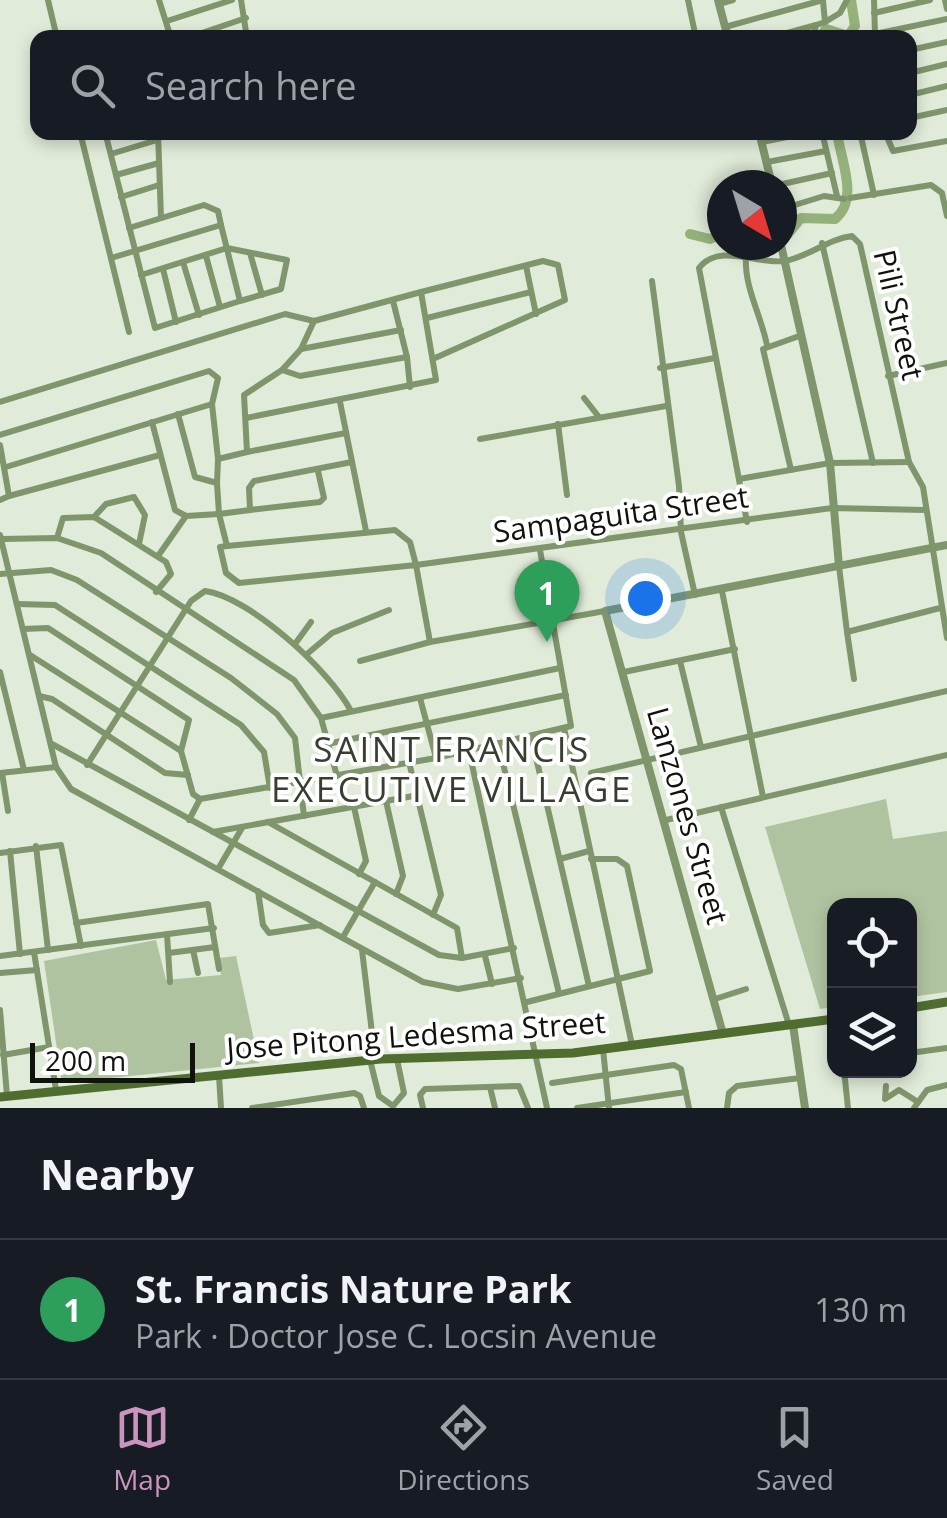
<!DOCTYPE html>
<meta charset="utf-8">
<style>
body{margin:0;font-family:"Open Sans",sans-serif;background:#20242c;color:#f1f3f6}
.controls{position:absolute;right:30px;bottom:30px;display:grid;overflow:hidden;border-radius:20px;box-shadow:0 5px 15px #0003}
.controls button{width:90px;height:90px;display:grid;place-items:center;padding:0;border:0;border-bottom:2px solid #363941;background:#171b24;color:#f1f3f6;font:50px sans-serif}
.compass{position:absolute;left:707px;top:170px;width:90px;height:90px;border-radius:50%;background:#171b24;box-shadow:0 5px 15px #0003;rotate:142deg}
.scale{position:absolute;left:30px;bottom:25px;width:165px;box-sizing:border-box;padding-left:10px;border:5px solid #10130d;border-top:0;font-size:28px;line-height:35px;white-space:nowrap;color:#10130d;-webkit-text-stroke:8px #fff;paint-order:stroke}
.you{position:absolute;left:645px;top:598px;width:35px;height:35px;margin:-25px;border:8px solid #fff;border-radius:50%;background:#1a73e8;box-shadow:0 0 0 15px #1a73e833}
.badge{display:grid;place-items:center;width:65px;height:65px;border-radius:50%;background:#c994be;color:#fff;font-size:32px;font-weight:700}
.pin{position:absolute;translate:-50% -82px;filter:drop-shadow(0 2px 5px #0008)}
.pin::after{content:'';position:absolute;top:52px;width:35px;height:30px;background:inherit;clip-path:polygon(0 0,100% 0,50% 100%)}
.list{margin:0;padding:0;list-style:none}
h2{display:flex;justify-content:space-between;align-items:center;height:130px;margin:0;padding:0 40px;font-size:42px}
h2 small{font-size:32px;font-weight:400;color:#9ea1a6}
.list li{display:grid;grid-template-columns:65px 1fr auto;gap:30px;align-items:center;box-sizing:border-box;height:140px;padding:0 40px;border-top:2px solid #363941}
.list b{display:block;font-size:38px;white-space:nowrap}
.list p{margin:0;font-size:32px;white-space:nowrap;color:#9ea1a6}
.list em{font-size:32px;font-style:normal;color:#9ea1a6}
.icon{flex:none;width:55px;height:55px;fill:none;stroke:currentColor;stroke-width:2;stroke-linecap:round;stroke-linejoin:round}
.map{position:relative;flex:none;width:947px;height:1108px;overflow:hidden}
.search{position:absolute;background:#171b24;box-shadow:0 5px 15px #0003;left:30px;right:30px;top:30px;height:110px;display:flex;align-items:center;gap:25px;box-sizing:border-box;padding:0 35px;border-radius:20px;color:#9ea1a6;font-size:38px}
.sheet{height:270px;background:#171b24}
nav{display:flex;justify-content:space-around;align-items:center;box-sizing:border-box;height:140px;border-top:2px solid #363941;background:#171b24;font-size:28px;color:#9ea1a6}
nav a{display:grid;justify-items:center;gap:5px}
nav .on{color:#c994be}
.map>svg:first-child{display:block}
.green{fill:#b0c3a0}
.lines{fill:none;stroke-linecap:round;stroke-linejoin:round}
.river{stroke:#94b17a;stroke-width:10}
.minor{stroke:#7f956c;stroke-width:6}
.tertiary{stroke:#7f956c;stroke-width:8}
.secondary{stroke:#4e6d2e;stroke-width:9}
.labels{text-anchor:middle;stroke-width:8;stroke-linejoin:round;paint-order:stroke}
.street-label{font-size:30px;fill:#10130d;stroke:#fff}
.quarter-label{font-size:35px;letter-spacing:2.5px;fill:#363e30;stroke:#fff}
</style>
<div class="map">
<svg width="947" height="1108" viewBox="0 0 947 1108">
<rect width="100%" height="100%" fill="#e1ebd9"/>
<g class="green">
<path d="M886,799L893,839L947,831V992L910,997V906H834V1007L820,1009L765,827Z"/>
<path d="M156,940L166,980L221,975L219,958L236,956L259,1063L62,1083L44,961Z"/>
</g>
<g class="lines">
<g class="river">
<path d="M819,38L826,29L848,36L855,26L851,0"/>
<path d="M690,234L710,239L722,234"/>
<path d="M782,241L801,218L835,219C860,199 840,159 837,132"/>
</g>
<g class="minor">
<path d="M48,0L57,38"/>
<path d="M159,0L171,38"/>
<path d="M241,0L247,38"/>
<path d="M688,0L696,38"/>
<path d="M874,0L875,34"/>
<path d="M945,0L947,9"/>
<path d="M719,4L733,0"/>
<path d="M874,13L930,0"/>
<path d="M167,21L232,0"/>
<path d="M825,22L840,13L847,0"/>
<path d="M725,27L823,0"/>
<path d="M875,34L947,19"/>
<path d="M187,38L246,18"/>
<path d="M706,38L716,35"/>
<path d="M769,38L816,25"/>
<path d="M813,38L816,25L825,22L823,1"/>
<path d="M910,50L947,42"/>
<path d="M910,73L947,64"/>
<path d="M910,95L947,86"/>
<path d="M910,118L947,110"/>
<path d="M80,132L129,332"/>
<path d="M105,132L155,328L240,301L221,225L111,258"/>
<path d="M158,132L161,218"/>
<path d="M822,132L837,196"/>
<path d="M860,132L874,195"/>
<path d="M885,132L893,151L947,141"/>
<path d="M762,142L812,132"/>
<path d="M111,154L157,140"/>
<path d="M767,162L826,151"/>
<path d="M116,175L159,163"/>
<path d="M778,185L832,173"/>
<path d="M121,197L159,185"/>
<path d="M850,198L931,185L942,193L947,216"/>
<path d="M782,209L824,196L844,199"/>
<path d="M129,228L204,205L218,211L221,225"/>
<path d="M822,243L873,463"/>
<path d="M250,253L262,295"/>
<path d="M206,256L220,307"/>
<path d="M746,257C744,287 761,315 767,345"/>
<path d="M183,262L199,315"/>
<path d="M526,266L536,314"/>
<path d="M163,269L176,322"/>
<path d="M141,275L227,248L287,260L281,289L240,301"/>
<path d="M652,281L679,486L681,532L695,595"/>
<path d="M421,292L543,261L558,265L565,300L435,358"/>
<path d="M427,318L531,292"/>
<path d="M301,349L401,330"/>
<path d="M407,357L410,387"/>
<path d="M660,368L715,358"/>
<path d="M282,370L300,376L407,357L393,301"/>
<path d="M888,376L947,363"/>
<path d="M584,398L599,417"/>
<path d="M0,402L285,314L314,321L421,292L436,380L246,418"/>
<path d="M340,402L366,531"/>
<path d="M178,414L195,477L217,483L218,459"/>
<path d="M152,422L175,510L186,516L219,514L217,483"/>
<path d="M558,424L567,495"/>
<path d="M0,435L209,371L218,378L212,404L218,459L247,452L244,395L282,370L301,349L314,321"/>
<path d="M480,439L666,406"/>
<path d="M0,445L9,496L0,500"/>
<path d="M247,452L346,433"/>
<path d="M352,462L254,481L249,488L250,510L219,514L227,546L395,530L410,542L416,565L832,508L925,510"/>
<path d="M6,467L212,404"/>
<path d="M791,470L763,349L802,335"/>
<path d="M739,479L830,463L909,462"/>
<path d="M9,496L160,455"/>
<path d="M250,510L320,502L324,498L318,471"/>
<path d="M94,517L106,504L134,497L145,515L139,544"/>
<path d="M747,522L699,268C719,242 758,265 784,261C807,258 827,239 852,236L860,244L909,462L923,487L947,638"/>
<path d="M0,535L56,767L71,789L423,982L458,989L521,978"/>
<path d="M57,538L63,518L94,517L166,562L171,574L156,592"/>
<path d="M1,539L57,538L101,553L294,680L321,718L337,776"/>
<path d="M227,546L220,547L226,573L239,583L416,565L430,642"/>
<path d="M158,556L186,516"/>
<path d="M839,566L847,632L940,608"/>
<path d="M0,574L51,570L77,580L231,678L277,714L295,738L304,816"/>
<path d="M722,591L763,797"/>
<path d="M17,604L55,605L241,725L264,752L270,788"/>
<path d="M23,629L48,628L189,720L181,751L193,794L200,799L436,758L571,726L540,550"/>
<path d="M847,632L854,679"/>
<path d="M295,644L311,622"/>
<path d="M307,654L332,633L389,610"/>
<path d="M30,655L181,751"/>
<path d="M360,661L430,642L605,611"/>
<path d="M680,661L701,747"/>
<path d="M0,672L24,770"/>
<path d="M624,672L735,649"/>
<path d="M39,696L52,699L165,773L188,775"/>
<path d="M420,698L436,758"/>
<path d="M321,718L560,668"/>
<path d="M564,728L632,1045"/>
<path d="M531,736L589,986"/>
<path d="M498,743L559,993"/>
<path d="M52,744L439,955L462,958L514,948"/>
<path d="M327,744L566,695"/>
<path d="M469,751L547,1108"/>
<path d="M409,762L441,895L433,915"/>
<path d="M87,765L191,601L205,591C250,597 330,671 351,711"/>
<path d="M0,773L56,767"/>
<path d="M2,773L8,811"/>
<path d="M591,773L947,691"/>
<path d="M386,801L403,876L396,894"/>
<path d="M354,807L366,861L359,874"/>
<path d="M721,807L789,1025"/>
<path d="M189,820L200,799"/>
<path d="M666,820L947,755"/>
<path d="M268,822L457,928L462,958"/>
<path d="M213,832L419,795"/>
<path d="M36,846L48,950"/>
<path d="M10,851L20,954"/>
<path d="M0,853L61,845L81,946"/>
<path d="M560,859L589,851"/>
<path d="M218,869L242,828"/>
<path d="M258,891L263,925L269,933L320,925"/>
<path d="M76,923L208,904L219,969"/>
<path d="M167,934L170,982"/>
<path d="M343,937L375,882"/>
<path d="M193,950L198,973"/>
<path d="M362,950L373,1041L381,1059"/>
<path d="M34,952L56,1090"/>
<path d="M169,953L215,947"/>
<path d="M0,956L214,928"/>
<path d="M485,956L492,984"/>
<path d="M0,973L37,970"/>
<path d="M715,999L746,989"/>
<path d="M527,1002L650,971L627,866L617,859H591"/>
<path d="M0,1010L7,1096"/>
<path d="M603,1049L609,1108"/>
<path d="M910,1053L947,1048"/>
<path d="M3,1055L49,1047"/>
<path d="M370,1060L379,1096L393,1106L404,1093L397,1059"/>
<path d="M844,1070L848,1108"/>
<path d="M219,1076L221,1108"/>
<path d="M552,1083L674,1065L681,1069L689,1108"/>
<path d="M886,1086L885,1099L899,1090L918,1102"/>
<path d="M490,1087L495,1108"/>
<path d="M252,1108L354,1093L360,1096L364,1108"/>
<path d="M423,1108L420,1095L425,1089L519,1086L528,1108"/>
<path d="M577,1108L686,1092"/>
<path d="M727,1108L729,1093L737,1086L800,1078"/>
<path d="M914,1108L927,1090L947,1085"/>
</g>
<g class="tertiary">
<path d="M718,0L728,38"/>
<path d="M759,132L772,185"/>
<path d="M781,245L830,463L839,566"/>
<path d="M793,1025L805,1108"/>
<path d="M723,1034L605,611L947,545"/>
</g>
<g class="secondary">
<path d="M910,1008L947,1002"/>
<path d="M0,1097L381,1059L573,1053L834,1019"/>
</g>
</g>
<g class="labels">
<g class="street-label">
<text transform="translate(898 315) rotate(77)" y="10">Pili Street</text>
<text transform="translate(621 515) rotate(-8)" y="10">Sampaguita Street</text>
<text transform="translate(687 816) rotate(74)" y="10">Lanzones Street</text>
<text transform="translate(416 1036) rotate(-4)" y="10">Jose Pitong Ledesma Street</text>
</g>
<g class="quarter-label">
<text x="452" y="762">SAINT FRANCIS<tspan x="452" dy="40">EXECUTIVE VILLAGE</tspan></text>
</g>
</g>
</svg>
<div class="controls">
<button><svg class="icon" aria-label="locate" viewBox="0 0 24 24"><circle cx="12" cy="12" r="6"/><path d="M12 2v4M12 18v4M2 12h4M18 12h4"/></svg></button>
<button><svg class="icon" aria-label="layers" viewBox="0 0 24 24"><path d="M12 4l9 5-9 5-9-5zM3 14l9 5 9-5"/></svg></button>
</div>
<svg class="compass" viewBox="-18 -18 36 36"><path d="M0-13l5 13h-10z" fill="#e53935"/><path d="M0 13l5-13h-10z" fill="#9ea1a6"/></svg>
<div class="scale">200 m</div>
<div class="you"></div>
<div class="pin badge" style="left:547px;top:642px;background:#2e9e5b">1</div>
<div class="search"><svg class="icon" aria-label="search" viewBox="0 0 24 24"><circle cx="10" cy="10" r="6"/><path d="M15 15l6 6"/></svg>Search here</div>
</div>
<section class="sheet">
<h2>Nearby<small></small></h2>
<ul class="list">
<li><span class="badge" style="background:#2e9e5b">1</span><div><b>St. Francis Nature Park</b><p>Park · Doctor Jose C. Locsin Avenue</p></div><em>130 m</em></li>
</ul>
</section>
<nav>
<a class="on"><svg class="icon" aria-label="map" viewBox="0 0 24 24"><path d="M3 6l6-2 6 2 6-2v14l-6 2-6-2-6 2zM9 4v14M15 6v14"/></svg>Map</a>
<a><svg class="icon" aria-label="directions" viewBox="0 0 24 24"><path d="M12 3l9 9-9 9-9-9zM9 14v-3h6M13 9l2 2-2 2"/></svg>Directions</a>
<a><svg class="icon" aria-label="saved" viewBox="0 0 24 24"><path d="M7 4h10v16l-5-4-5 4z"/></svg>Saved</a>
</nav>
